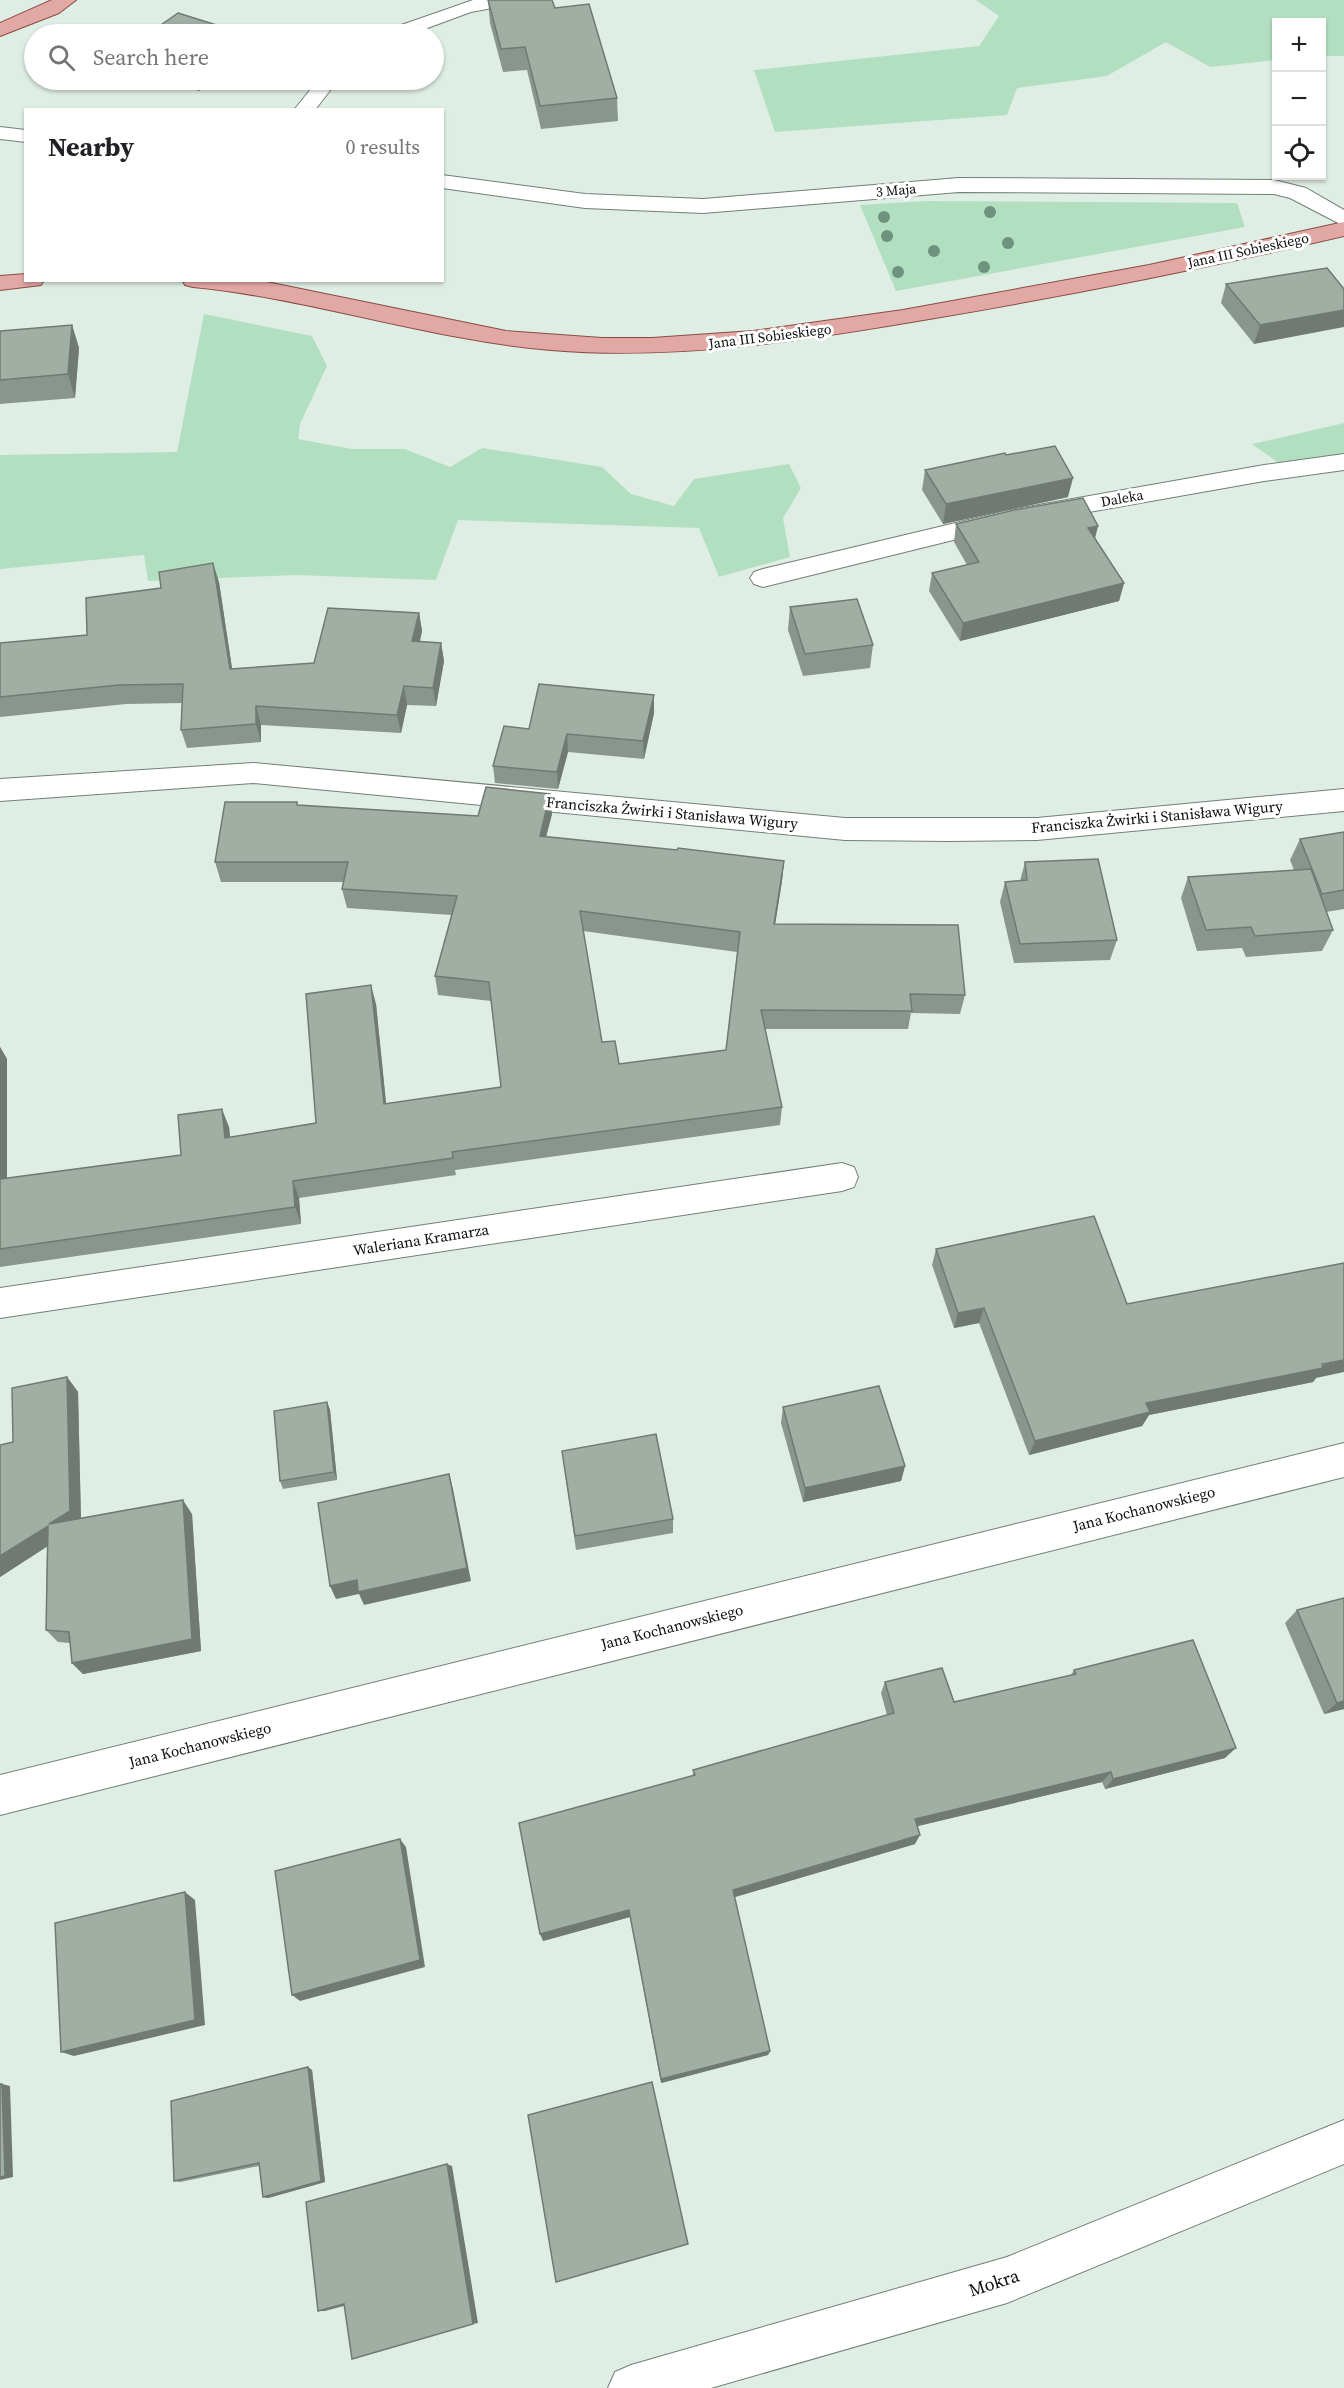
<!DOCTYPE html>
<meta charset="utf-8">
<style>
body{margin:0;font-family:"Source Serif 4",serif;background:#f6f6f6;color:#202124}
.controls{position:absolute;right:18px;top:18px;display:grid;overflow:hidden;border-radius:0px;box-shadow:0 2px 4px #0004}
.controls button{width:54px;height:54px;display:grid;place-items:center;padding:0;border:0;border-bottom:2px solid #e0e0e0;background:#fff;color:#202124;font:30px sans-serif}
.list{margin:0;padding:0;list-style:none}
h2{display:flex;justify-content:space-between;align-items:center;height:78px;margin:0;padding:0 24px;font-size:26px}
h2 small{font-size:20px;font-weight:400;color:#757577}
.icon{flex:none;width:33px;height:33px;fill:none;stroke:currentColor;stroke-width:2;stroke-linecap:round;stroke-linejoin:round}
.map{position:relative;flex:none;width:1344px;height:2388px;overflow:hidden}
.search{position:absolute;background:#fff;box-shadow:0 2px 4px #0004;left:24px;top:24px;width:420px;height:66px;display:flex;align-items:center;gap:15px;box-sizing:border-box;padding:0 21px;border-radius:33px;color:#757577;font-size:22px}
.panel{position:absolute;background:#fff;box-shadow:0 2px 4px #0004;left:24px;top:108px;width:420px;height:174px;border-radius:0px}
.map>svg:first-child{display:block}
.green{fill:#b3dfc1}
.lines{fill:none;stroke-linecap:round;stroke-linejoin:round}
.minor-casing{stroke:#727f76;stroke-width:2}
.major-casing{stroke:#894c47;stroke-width:2}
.minor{fill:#fff;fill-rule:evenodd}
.major{fill:#e2a8a4;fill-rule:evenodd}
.tree{fill:#6d927d}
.wall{fill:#8a968d;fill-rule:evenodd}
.shaded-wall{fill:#707a73}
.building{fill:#a0aea4;stroke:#707a73;stroke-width:1.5;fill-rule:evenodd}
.labels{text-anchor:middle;stroke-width:6;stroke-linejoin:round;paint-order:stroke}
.far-street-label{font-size:14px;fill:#090e0b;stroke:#fff}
.street-label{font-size:15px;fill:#090e0b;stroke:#fff}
.near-street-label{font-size:18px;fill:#090e0b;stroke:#fff}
</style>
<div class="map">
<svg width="1344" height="2388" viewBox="0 0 1344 2388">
<rect width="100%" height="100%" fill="#dfeee4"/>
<g class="green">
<path d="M976,0H1344V56H1322V22H1276V60L1210,67L1166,42L1107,76L1017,88L1007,115L775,132L754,70L979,46L999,16Z"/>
<path d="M926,201L1237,203L1245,227L896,291L860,205Z"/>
<path d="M204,314L312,336L327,366L300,424L298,439L352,449H405L450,467L482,448L602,467L631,494L674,506L694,479L789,464L801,488L783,518L790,557L719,577L699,528L458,520L436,580L296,575L148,581L144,555L0,569V455L177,452Z"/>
<path d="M1344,423V455L1279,463L1252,444Z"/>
</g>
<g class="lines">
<defs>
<g id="minor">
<path d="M473,0H517L514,4L471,12L411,34H384L387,30Z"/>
<path d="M318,80H338L315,110H294Z"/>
<path d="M0,127L26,130V142L0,139Z"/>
<path d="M442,175L585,194L703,199L959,178L1274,180L1306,188L1344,210V226L1290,198L1274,194L959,192L703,213L585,208L442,188Z"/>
<path d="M1344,454V470L1264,481L1010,526L763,587L754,584L750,578L754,572L763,569L1010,510L1264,465Z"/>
<path d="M253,763L845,818H1037L1344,789V811L1037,840L949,841L845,840L253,783L0,801V779Z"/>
<path d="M842,1163L854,1167L858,1177L854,1187L842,1191L0,1318V1288Z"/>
<path d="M1344,1443V1477L0,1815V1775Z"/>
<path d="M1344,2120V2164L1007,2303L711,2388H608L615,2372L631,2365L1007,2257Z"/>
</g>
<g id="major">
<path d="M52,0H76L59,13L0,36V23Z"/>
<path d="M1344,222V236C1211,267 1076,294 941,317C813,339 682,361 551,350C430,340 314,299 193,287L185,285L182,280H257L506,331L602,338H652L753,331L903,310L1149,265Z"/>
<path d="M26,274V280H44L41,285L0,290V276Z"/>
</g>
</defs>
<use href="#minor" class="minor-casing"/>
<use href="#major" class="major-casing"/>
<use href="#minor" class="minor"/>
<use href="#major" class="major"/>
</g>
<g class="tree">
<circle cx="990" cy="212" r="6"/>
<circle cx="884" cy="217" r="6"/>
<circle cx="887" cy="236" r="6"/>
<circle cx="1008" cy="243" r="6"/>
<circle cx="934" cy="251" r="6"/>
<circle cx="984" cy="267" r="6"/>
<circle cx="898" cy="272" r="6"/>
</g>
<g class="wall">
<path d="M488,0L555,8L617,98L618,121L541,129L527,70L503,72L490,23Z"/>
<path d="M163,80H213L199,91Z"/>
<path d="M1226,284L1344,289L1254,344L1221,303Z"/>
<path d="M72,325L79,348L75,398L0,404V331Z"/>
<path d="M1006,455L1068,497L943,524L922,490L925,470Z"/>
<path d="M956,524L1098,526L1095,539L1124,583L1119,601L960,641L929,591L932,573L967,565L954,542Z"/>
<path d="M219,582L232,669L314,663L419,613L422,631L420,642L441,643L444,661L436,706L407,705L401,733L261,725V742L187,748L181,730L182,703L126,704L0,717V643L87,635Z"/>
<path d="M790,607L873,645L870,668L803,676L788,630Z"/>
<path d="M654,695V713L644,759L568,752L558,789L495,783L493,766L529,729Z"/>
<path d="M298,805L478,816L552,814L546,837L784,861L782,881L775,924L965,995L960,1014L911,1013L908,1029H765L782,1107L780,1125L455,1170L456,1175L299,1198L301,1224L0,1267V1047L7,1059V1178L181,1155L229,1127L230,1137L316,1123L376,1004L386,1104L501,1087L491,1001L438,995L435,976L452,915L347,908L342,889L344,882H221L215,862ZM583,931L737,952L726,1050L619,1064L602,1042Z"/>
<path d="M1344,832V909L1326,912L1333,930L1322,951L1246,957L1242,948L1197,951L1181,898L1188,877L1294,870L1290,860L1300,839Z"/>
<path d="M1025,862L1117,940L1110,960L1014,963L1000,902L1005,882L1020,881Z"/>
<path d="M936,1249L1127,1304L1316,1378L1313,1382L1149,1415L1142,1426L1029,1455L979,1323L954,1328L932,1265Z"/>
<path d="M67,1377L78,1392L81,1519L192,1514L201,1651L83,1674L72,1663L70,1643L58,1642L46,1630L47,1546L0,1577V1445L13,1442Z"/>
<path d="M327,1402L330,1410L337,1480L283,1489L280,1481Z"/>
<path d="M783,1407L905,1466L901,1481L803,1502L781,1423Z"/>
<path d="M562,1451L673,1519V1533L576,1550Z"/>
<path d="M1297,1610L1344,1709L1324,1714L1285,1623Z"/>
<path d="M1074,1670L1225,1758L1105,1789L1102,1782L917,1826L915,1844L734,1897L770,2051L768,2055L661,2083L630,1917L543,1941L693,1776V1770L887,1715L881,1693L885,1682L954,1702L1071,1675Z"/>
<path d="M312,2070L325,2182L268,2198L263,2197L259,2166L180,2182L174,2181Z"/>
</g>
<g class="shaded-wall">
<path d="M196,80H213L199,91Z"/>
<path d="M1344,310V327L1254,344L1260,325Z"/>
<path d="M72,325L79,348L75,398L68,374Z"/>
<path d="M1073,478L1068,497L943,524L946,504Z"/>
<path d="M1098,526L1093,544L1088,528Z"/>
<path d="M213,563L219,582L235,688L230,669Z"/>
<path d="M1124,583L1119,601L960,641L963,623Z"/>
<path d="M419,613L422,631L415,660L412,641Z"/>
<path d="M441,643L444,661L436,706L433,688Z"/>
<path d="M404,686L407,705L401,733L397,715Z"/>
<path d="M654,695V713L644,759L643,741Z"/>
<path d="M256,706L261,725V742L256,724Z"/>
<path d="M567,734L568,752L558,789L557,772Z"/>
<path d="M550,794L552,814L541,856L540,836Z"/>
<path d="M784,861L782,881L772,944L774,924Z"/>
<path d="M371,985L376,1004L388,1122L384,1104Z"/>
<path d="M0,1047L7,1059V1196L0,1185Z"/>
<path d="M222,1109L229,1127L232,1155L225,1138Z"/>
<path d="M293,1181L299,1198L301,1224L295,1207Z"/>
<path d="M984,1308L979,1323L954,1328L958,1313Z"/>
<path d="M1344,1360V1372L1316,1378L1313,1382L1149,1415L1142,1426L1029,1455L1035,1441L1146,1403Z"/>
<path d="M67,1377L78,1392L81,1524H49Z"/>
<path d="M327,1402L330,1410L337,1480L334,1472Z"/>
<path d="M905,1466L901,1481L803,1502L805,1488Z"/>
<path d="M449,1474L453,1489L471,1581L364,1605L359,1594L336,1599L330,1586Z"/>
<path d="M183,1500L192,1514L201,1651L83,1674L72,1663Z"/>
<path d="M48,1526L59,1539L0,1577V1556Z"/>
<path d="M1344,1701V1709L1324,1714L1337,1703Z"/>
<path d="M1236,1748L1225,1758L1105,1789L1113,1779Z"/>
<path d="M1111,1772L1102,1782L910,1828L915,1819Z"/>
<path d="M920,1835L915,1844L732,1898L733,1890Z"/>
<path d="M400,1839L406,1847L425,1967L300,2001L292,1995Z"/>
<path d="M185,1892L195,1900L205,2025L74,2056L61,2052Z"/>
<path d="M629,1910L630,1917L543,1941L540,1934Z"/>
<path d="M770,2051L768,2055L661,2083V2079Z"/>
<path d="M308,2067L312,2070L325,2182L268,2198L263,2197Z"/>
<path d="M2,2084L10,2086L13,2177L0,2180Z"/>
<path d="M447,2164L452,2166L478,2323L473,2324Z"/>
<path d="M344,2304H351L325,2311H318Z"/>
</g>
<g class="building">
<path d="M488,0H552L555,8L589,4L617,98L540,106L525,47L501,49Z"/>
<path d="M178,13L239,32L236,34H148Z"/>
<path d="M1327,268L1344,289V310L1260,325L1226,284Z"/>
<path d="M72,325L68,374L0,380V331Z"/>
<path d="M1055,446L1073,478L946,504L925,470L1005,453L1006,455Z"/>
<path d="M1083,498L1098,526L1088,528L1124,583L963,623L932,573L979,562L956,524L1014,510Z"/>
<path d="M213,563L230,669L314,663L328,608L419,613L412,641L441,643L433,688L404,686L397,715L256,706V724L181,730L183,684L119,685L0,697V643L87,635L86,598L161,588L159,572Z"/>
<path d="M857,599L873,645L805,654L790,607Z"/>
<path d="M539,684L654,695L643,741L567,734L557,772L493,766L504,726L529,729Z"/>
<path d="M486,787L550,794L540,836L677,850L678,848L784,861L774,924L958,925L965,995L910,994L912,1011L761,1010L782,1107L452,1152L453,1158L293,1181L295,1207L0,1249V1179L181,1155L178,1115L222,1109L225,1138L316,1123L306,994L371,985L384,1104L501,1087L489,982L435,976L457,896L342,889L348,862H215L225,802H297V805L478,816ZM580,911L740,932L726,1050L619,1064L615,1041L602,1042Z"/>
<path d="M1344,832V890L1322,894L1300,839Z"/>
<path d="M1098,859L1117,940L1020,944L1005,882L1027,880L1025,862Z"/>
<path d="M1311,869L1333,930L1255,936L1251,927L1206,930L1188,877Z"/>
<path d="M1094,1216L1127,1304L1344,1263V1360L1322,1364L1323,1368L1146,1403L1150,1412L1035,1441L984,1308L958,1313L936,1249Z"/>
<path d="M67,1377L70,1511L49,1524L183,1500L192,1639L72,1663L69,1632L46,1630L48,1526L0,1556V1445L13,1442L12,1388Z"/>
<path d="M879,1386L905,1466L805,1488L783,1407Z"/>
<path d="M327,1402L334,1472L280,1481L274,1411Z"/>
<path d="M656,1434L673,1519L575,1536L562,1451Z"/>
<path d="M449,1474L467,1568L358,1592L357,1580L330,1586L318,1503Z"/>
<path d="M1344,1598V1701L1337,1703L1297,1610Z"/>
<path d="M1193,1640L1236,1748L1113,1779L1111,1772L915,1819L920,1835L733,1890L770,2051L661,2079L629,1910L540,1934L519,1823L695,1775L693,1770L894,1713L885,1682L942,1668L954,1702L1076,1674L1074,1670Z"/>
<path d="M400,1839L420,1960L292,1995L275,1871Z"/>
<path d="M185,1892L195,2020L61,2052L55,1923Z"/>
<path d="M308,2067L321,2181L263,2197L259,2163L174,2181L171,2101Z"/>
<path d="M652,2082L688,2244L556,2282L528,2115Z"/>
<path d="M0,2084H2L5,2176L0,2177Z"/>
<path d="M447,2164L473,2324L352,2359L344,2304L318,2311L306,2202Z"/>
</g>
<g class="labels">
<g class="far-street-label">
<text transform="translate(896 190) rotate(-5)" y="5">3 Maja</text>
<text transform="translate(1248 250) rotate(-12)" y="5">Jana III Sobieskiego</text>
<text transform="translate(770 336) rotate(-7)" y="5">Jana III Sobieskiego</text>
<text transform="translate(1122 498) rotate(-10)" y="5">Daleka</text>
</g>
<g class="street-label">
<text transform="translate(672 813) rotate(5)" y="5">Franciszka Żwirki i Stanisława Wigury</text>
<text transform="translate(1157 817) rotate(-5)" y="5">Franciszka Żwirki i Stanisława Wigury</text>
<text transform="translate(421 1240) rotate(-9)" y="5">Waleriana Kramarza</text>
<text transform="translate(1144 1509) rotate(-14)" y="5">Jana Kochanowskiego</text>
<text transform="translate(672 1627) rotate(-14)" y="5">Jana Kochanowskiego</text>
<text transform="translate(200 1745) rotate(-14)" y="5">Jana Kochanowskiego</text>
</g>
<g class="near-street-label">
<text transform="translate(994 2283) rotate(-18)" y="6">Mokra</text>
</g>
</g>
</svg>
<div class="controls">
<button>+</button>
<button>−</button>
<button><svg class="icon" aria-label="locate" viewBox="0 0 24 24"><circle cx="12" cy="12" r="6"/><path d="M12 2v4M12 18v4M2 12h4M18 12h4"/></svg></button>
</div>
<div class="search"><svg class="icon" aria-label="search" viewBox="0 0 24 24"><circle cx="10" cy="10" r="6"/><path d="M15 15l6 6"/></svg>Search here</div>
<section class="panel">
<h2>Nearby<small>0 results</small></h2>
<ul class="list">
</ul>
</section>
</div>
